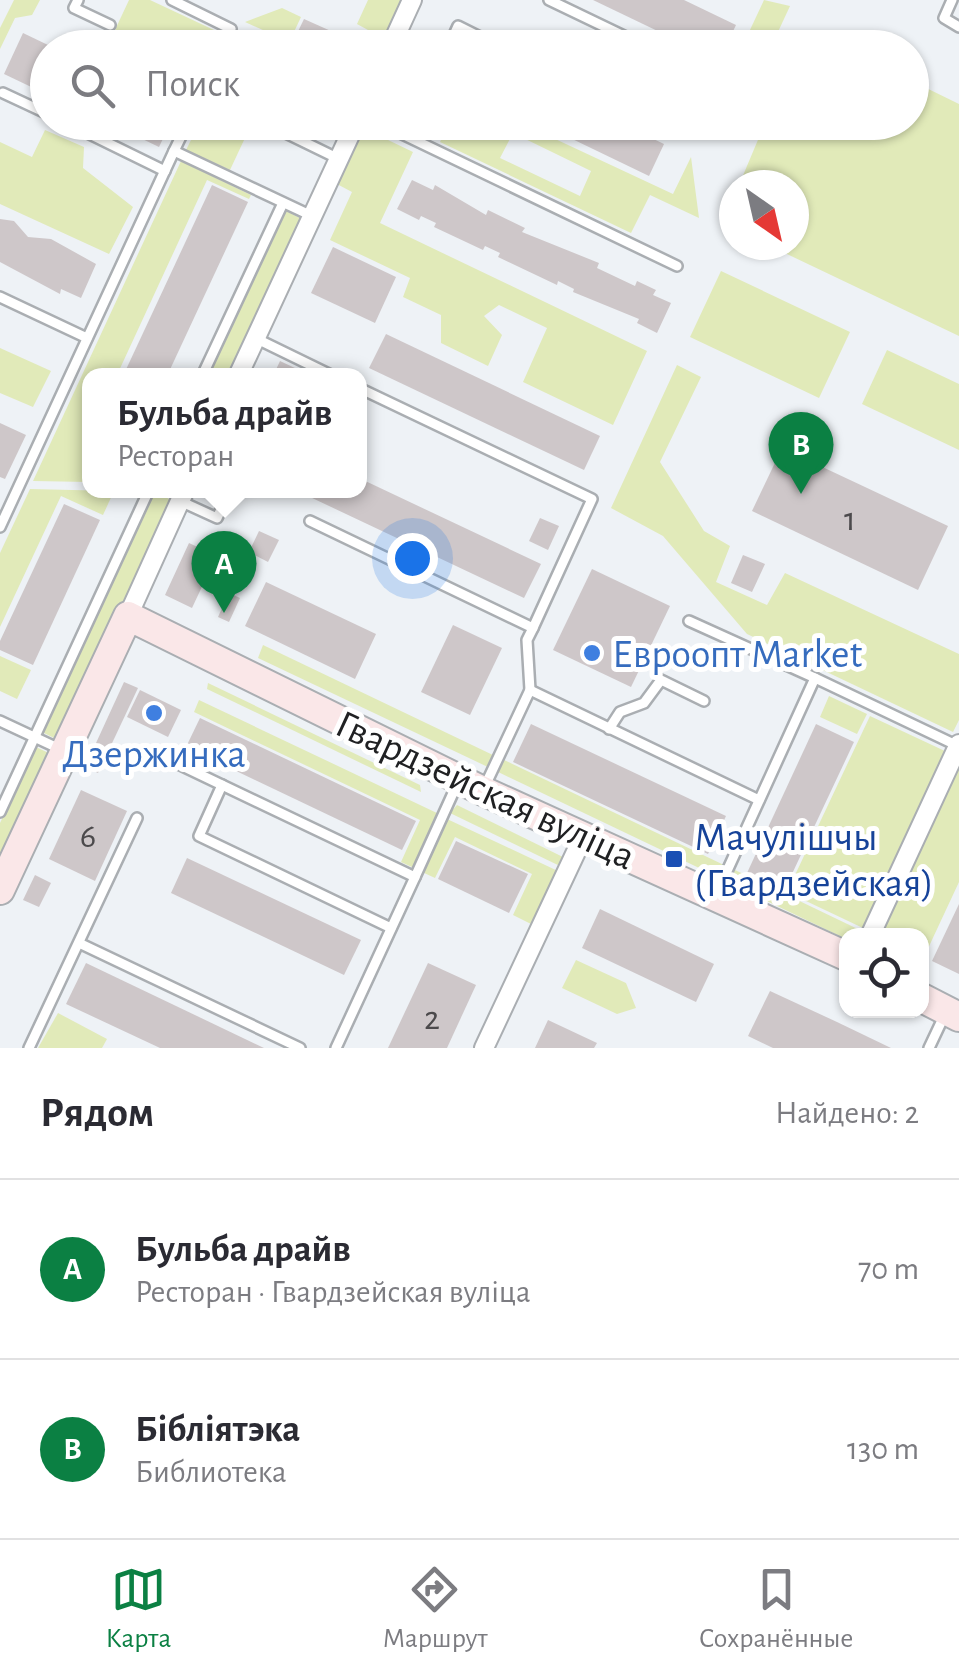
<!DOCTYPE html>
<html lang="ru">
<meta charset="utf-8">
<style>
body{margin:0;font-family:"Alegreya Sans",sans-serif;background:#f2f2f3;color:#2b2b33}
.controls{position:absolute;right:30px;bottom:30px;display:grid;overflow:hidden;border-radius:20px;box-shadow:0 2px 8px #0004}
.controls button{width:90px;height:90px;display:grid;place-items:center;padding:0;border:0;border-bottom:2px solid #e1e1e2;background:#fff;color:#2b2b33;font:50px sans-serif}
.compass{position:absolute;left:719px;top:170px;width:90px;height:90px;border-radius:50%;background:#fff;box-shadow:0 2px 8px #0004;rotate:146deg}
.you{position:absolute;left:412px;top:558px;width:35px;height:35px;margin:-25px;border:8px solid #fff;border-radius:50%;background:#1a73e8;box-shadow:0 0 0 15px #1a73e833}
.badge{display:grid;place-items:center;width:65px;height:65px;border-radius:50%;background:#0b8043;color:#fff;font-size:32px;font-weight:700}
.pin{position:absolute;translate:-50% -82px;filter:drop-shadow(0 2px 5px #0008)}
.pin::after{content:'';position:absolute;top:52px;width:35px;height:30px;background:inherit;clip-path:polygon(0 0,100% 0,50% 100%)}
.popup{position:absolute;left:82px;top:368px;width:285px;height:130px;box-sizing:border-box;display:grid;place-content:center;border-radius:20px;background:#fff;filter:drop-shadow(0 2px 8px #0005);font-size:32px;white-space:nowrap;color:#7c7c81}
.popup b{font-size:38px;color:#2b2b33}
.popup::after{content:'';position:absolute;left:50%;top:100%;margin-left:-20px;border:20px solid transparent;border-top-color:#fff}
.list{margin:0;padding:0;list-style:none}
h2{display:flex;justify-content:space-between;align-items:center;height:130px;margin:0;padding:0 40px;font-size:42px}
h2 small{font-size:32px;font-weight:400;color:#7c7c81}
.list li{display:grid;grid-template-columns:65px 1fr auto;gap:30px;align-items:center;box-sizing:border-box;height:180px;padding:0 40px;border-top:2px solid #e1e1e2}
.list b{display:block;font-size:38px;white-space:nowrap}
.list p{margin:0;font-size:32px;white-space:nowrap;color:#7c7c81}
.list em{font-size:32px;font-style:normal;color:#7c7c81}
.icon{flex:none;width:55px;height:55px;fill:none;stroke:currentColor;stroke-width:2;stroke-linecap:round;stroke-linejoin:round}
.map{position:relative;flex:none;width:959px;height:1048px;overflow:hidden}
.search{position:absolute;background:#fff;box-shadow:0 2px 8px #0004;left:30px;right:30px;top:30px;height:110px;display:flex;align-items:center;gap:25px;box-sizing:border-box;padding:0 35px;border-radius:55px;color:#7c7c81;font-size:38px}
.sheet{height:490px;background:#fff}
nav{display:flex;justify-content:space-around;align-items:center;box-sizing:border-box;height:140px;border-top:2px solid #e1e1e2;background:#fff;font-size:28px;color:#7c7c81}
nav a{display:grid;justify-items:center;gap:5px}
nav .on{color:#0b8043}
.map>svg:first-child{display:block}
.green{fill:#e1eab9;fill-rule:evenodd}
.building{fill:#cec7c9}
.lines{fill:none;stroke-linecap:round;stroke-linejoin:round}
.lane-casing{stroke:#aaaeb2;stroke-width:14}
.street-casing{stroke:#aaaeb2;stroke-width:22}
.secondary-casing{stroke:#aaaeb2;stroke-width:32}
.lane{stroke:#fff;stroke-width:9}
.street{stroke:#fff;stroke-width:18}
.secondary{stroke:#fae7e8;stroke-width:28}
.shop-dot{fill:#3f7fe0;stroke:#fff;stroke-width:4}
.transit-dot{fill:#1a4fb4;stroke:#fff;stroke-width:4}
.labels{text-anchor:middle;stroke-width:10;stroke-linejoin:round;paint-order:stroke}
.number-label{font-size:35px;fill:#4c4a4c}
.shop-label{font-size:40px;fill:#366cbe;stroke:#fff;text-anchor:start}
.street-label{font-size:40px;fill:#202123;stroke:#fff}
.transit-label{font-size:40px;fill:#164399;stroke:#fff;text-anchor:start}
</style>
<div class="map">
<svg width="959" height="1048" viewBox="0 0 959 1048">
<rect width="100%" height="100%" fill="#eef2f6"/>
<g class="green">
<path d="M14,0H40L32,15L15,18L0,49V28Z"/>
<path d="M129,0H150L214,30L206,47H107Z"/>
<path d="M368,0H406L384,47H360L368,30L357,24Z"/>
<path d="M764,0L790,6L771,47H742Z"/>
<path d="M282,8L301,17L287,47L272,41L269,47H257L265,31L245,22Z"/>
<path d="M912,81L959,104V336L768,245H794V185H739L765,123L912,122Z"/>
<path d="M222,123H252L230,170L186,150L196,130L214,138Z"/>
<path d="M449,123H521L673,194L691,157L699,218L650,195L631,233L440,142ZM513,133L591,171L580,196L500,158Z"/>
<path d="M361,127L413,152L380,223L647,351L613,425L523,382L547,328L499,305L484,316L502,335L488,366L441,343V315L403,297L410,278L330,240L352,192L335,183Z"/>
<path d="M45,130L84,147L83,168L133,207L109,254L0,204V142L32,157Z"/>
<path d="M181,161L251,195L249,199L207,180L117,375L89,376V482L33,481Z"/>
<path d="M284,210L304,220L229,375L208,376Z"/>
<path d="M721,271L850,332L819,398L690,337Z"/>
<path d="M0,348L51,371L33,407L0,393Z"/>
<path d="M887,350L959,384V450L862,404Z"/>
<path d="M677,365L701,377L660,462L704,531L730,546L716,582L767,605L785,573L959,654V720L953,732L747,634L663,536L611,508Z"/>
<path d="M30,489L114,491L103,515L61,496L0,627V553Z"/>
<path d="M154,491L173,501L62,742L42,732Z"/>
<path d="M263,645L495,756L490,768L258,658Z"/>
<path d="M0,656L31,670L17,699L0,691Z"/>
<path d="M208,683L420,785L421,792L207,689Z"/>
<path d="M829,696L867,714L857,734L820,717Z"/>
<path d="M199,700L439,814L414,868L401,862L420,820L194,712Z"/>
<path d="M870,716L947,752L865,929L787,892Z"/>
<path d="M36,747L55,756L0,875V823Z"/>
<path d="M502,759L724,865L718,877L496,771Z"/>
<path d="M959,764V882L924,957L922,936H880Z"/>
<path d="M457,805L565,858L562,867L450,813Z"/>
<path d="M447,819L560,872L535,926L513,915L532,874L455,837L435,878L422,872Z"/>
<path d="M733,869L864,932L862,935L846,939L727,882Z"/>
<path d="M576,960L626,983L636,1008L617,1014L562,988Z"/>
<path d="M58,1013L107,1039L102,1048H38Z"/>
</g>
<g class="building">
<path d="M593,0H684L736,25L725,48H693Z"/>
<path d="M304,19L342,36L337,48H290Z"/>
<path d="M23,33L48,45V95L4,74Z"/>
<path d="M107,122H171L159,147Z"/>
<path d="M537,122H618L664,144L649,176Z"/>
<path d="M412,180L433,190L435,185L486,215L488,210L525,228L522,232L599,263L597,268L635,286L637,281L656,290L653,295L671,303L657,333L637,323L639,319L573,292L574,289L558,281L557,285L498,257L500,253L485,246L483,250L434,227L436,223L421,216L419,220L397,209Z"/>
<path d="M212,185L248,202L167,376H123Z"/>
<path d="M0,219L14,221L28,237L51,239L96,264L81,298L61,289L60,294L0,262Z"/>
<path d="M333,247L396,277L375,323L311,293Z"/>
<path d="M386,334L600,436L584,470L369,368Z"/>
<path d="M280,361L312,376H273Z"/>
<path d="M0,423L26,435L5,479L0,477Z"/>
<path d="M782,448L948,526L918,590L752,511Z"/>
<path d="M359,478L541,564L524,598L310,497L313,490H359Z"/>
<path d="M64,504L100,520L33,665L0,650V641Z"/>
<path d="M540,518L559,526L548,550L529,541Z"/>
<path d="M259,531L279,540L268,562L249,552Z"/>
<path d="M189,543L240,567L231,587L207,576L192,608L165,595Z"/>
<path d="M743,555L765,564L752,592L731,583Z"/>
<path d="M592,569L670,606L631,687L553,650Z"/>
<path d="M266,582L376,634L355,679L245,626Z"/>
<path d="M229,593L240,598L229,622L218,617Z"/>
<path d="M453,625L502,648L470,715L421,692Z"/>
<path d="M124,682L138,688L98,773L85,767Z"/>
<path d="M140,690L181,710L168,737L127,717Z"/>
<path d="M200,718L416,821L402,850L186,747Z"/>
<path d="M531,724L726,816L708,854L513,762Z"/>
<path d="M816,724L854,742L784,891L747,873Z"/>
<path d="M81,790L127,811L95,881L49,859Z"/>
<path d="M456,841L528,874L509,913L438,879Z"/>
<path d="M187,858L361,940L344,975L171,893Z"/>
<path d="M35,875L51,883L39,907L23,900Z"/>
<path d="M959,904V974L932,961Z"/>
<path d="M600,909L714,964L696,1002L582,948Z"/>
<path d="M86,963L264,1048H160L66,1004Z"/>
<path d="M428,963L476,985L447,1048H388Z"/>
<path d="M770,991L837,1022L891,1048H773L748,1036Z"/>
<path d="M548,1020L597,1043L594,1048H535Z"/>
</g>
<g class="lines">
<defs>
<g id="lane">
<path d="M78,0L74,8L110,25"/>
<path d="M172,0L231,29L223,48"/>
<path d="M549,0L649,48"/>
<path d="M952,0L944,18L959,27"/>
<path d="M448,48L458,26L502,48"/>
<path d="M3,93L48,114"/>
<path d="M65,122L165,171"/>
<path d="M188,122L174,151L312,216"/>
<path d="M263,122L339,159"/>
<path d="M377,122L677,266"/>
<path d="M0,297L87,338"/>
<path d="M255,338L333,376"/>
<path d="M202,376L283,203"/>
<path d="M359,388L592,499L533,628"/>
<path d="M180,501L217,518L230,490"/>
<path d="M310,521L533,628L527,640L530,690"/>
<path d="M0,527L174,151"/>
<path d="M689,621L815,678"/>
<path d="M0,721L62,750"/>
<path d="M609,729L620,712L644,703L661,680L704,701"/>
<path d="M178,764L415,877L458,782"/>
<path d="M222,785L199,836L391,928"/>
<path d="M484,788L530,690L759,800"/>
<path d="M0,812L149,490"/>
<path d="M717,893L815,678L958,746"/>
<path d="M79,943L300,1048"/>
<path d="M29,1048L137,818"/>
<path d="M336,1048L415,877"/>
<path d="M929,1048L945,1014"/>
</g>
<g id="street">
<path d="M390,48L412,0"/>
<path d="M238,376L356,122"/>
<path d="M128,616L185,490"/>
<path d="M870,936L959,744"/>
<path d="M484,1048L583,837"/>
</g>
<g id="secondary">
<path d="M0,890L128,616L483,791L846,956"/>
<path d="M922,998L959,1017"/>
</g>
</defs>
<use href="#lane" class="lane-casing"/>
<use href="#street" class="street-casing"/>
<use href="#secondary" class="secondary-casing"/>
<use href="#lane" class="lane"/>
<use href="#street" class="street"/>
<use href="#secondary" class="secondary"/>
</g>
<g class="shop-dot">
<circle cx="592" cy="653" r="10"/>
<circle cx="154" cy="713" r="10"/>
</g>
<rect class="transit-dot" x="664" y="849" width="20" height="20" rx="5"/>
<g class="labels">
<g class="number-label">
<text x="850" y="530">1</text>
<text x="88" y="847">6</text>
<text x="432" y="1029">2</text>
</g>
<g class="shop-label">
<text x="612" y="667">Евроопт Market</text>
<text x="154" y="767" text-anchor="middle">Дзержинка</text>
</g>
<g class="street-label">
<text transform="translate(486 789) rotate(25)" y="14">Гвардзейская вуліца</text>
</g>
<g class="transit-label">
<text x="694" y="850">Мачулішчы<tspan x="694" dy="46">(Гвардзейская)</tspan></text>
</g>
</g>
</svg>
<div class="controls">
<button><svg class="icon" aria-label="locate" viewBox="0 0 24 24"><circle cx="12" cy="12" r="6"/><path d="M12 2v4M12 18v4M2 12h4M18 12h4"/></svg></button>
</div>
<svg class="compass" viewBox="-18 -18 36 36"><path d="M0-13l5 13h-10z" fill="#e53935"/><path d="M0 13l5-13h-10z" fill="#7c7c81"/></svg>
<div class="you"></div>
<div class="pin badge" style="left:224px;top:613px">A</div>
<div class="popup"><b>Бульба драйв</b>Ресторан</div>
<div class="pin badge" style="left:801px;top:494px">B</div>
<div class="search"><svg class="icon" aria-label="search" viewBox="0 0 24 24"><circle cx="10" cy="10" r="6"/><path d="M15 15l6 6"/></svg>Поиск</div>
</div>
<section class="sheet">
<h2>Рядом<small>Найдено: 2</small></h2>
<ul class="list">
<li><span class="badge">A</span><div><b>Бульба драйв</b><p>Ресторан · Гвардзейская вуліца</p></div><em>70 m</em></li>
<li><span class="badge">B</span><div><b>Бібліятэка</b><p>Библиотека</p></div><em>130 m</em></li>
</ul>
</section>
<nav>
<a class="on"><svg class="icon" aria-label="map" viewBox="0 0 24 24"><path d="M3 6l6-2 6 2 6-2v14l-6 2-6-2-6 2zM9 4v14M15 6v14"/></svg>Карта</a>
<a><svg class="icon" aria-label="directions" viewBox="0 0 24 24"><path d="M12 3l9 9-9 9-9-9zM9 14v-3h6M13 9l2 2-2 2"/></svg>Маршрут</a>
<a><svg class="icon" aria-label="saved" viewBox="0 0 24 24"><path d="M7 4h10v16l-5-4-5 4z"/></svg>Сохранённые</a>
</nav>
